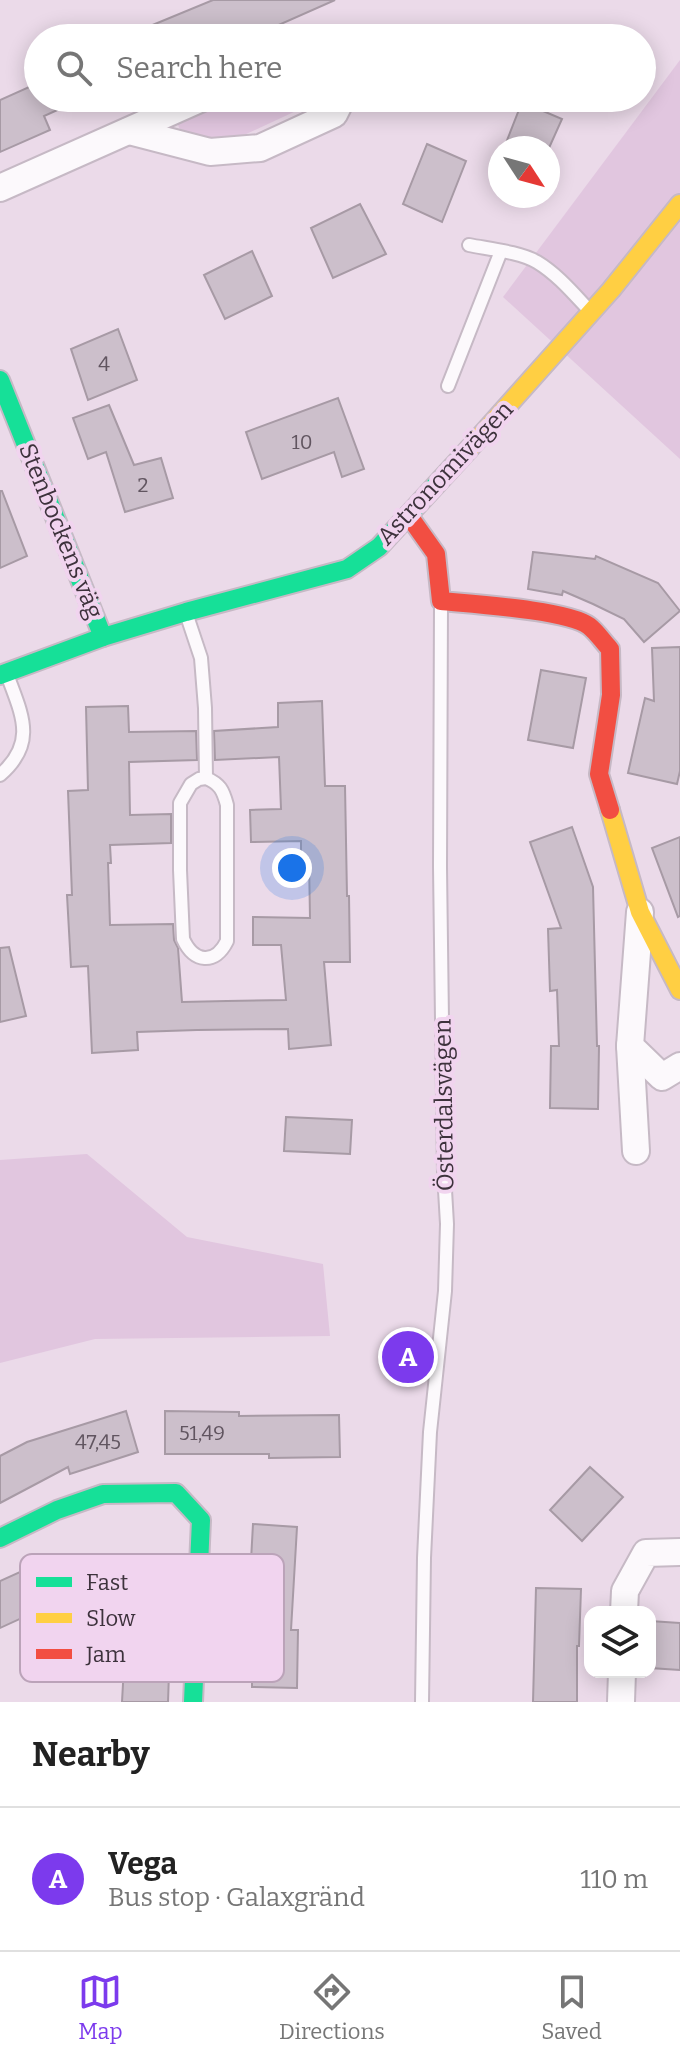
<!DOCTYPE html>
<meta charset="utf-8">
<style>
body{margin:0;font-family:Bitter,serif;background:#f2f2f2;color:#222}
.controls{position:absolute;right:24px;bottom:24px;display:grid;overflow:hidden;border-radius:16px;box-shadow:0 4px 20px #0003}
.controls button{width:72px;height:72px;display:grid;place-items:center;padding:0;border:0;border-bottom:2px solid #e0e0e0;background:#fff;color:#222;font:40px sans-serif}
.compass{position:absolute;left:488px;top:136px;width:72px;height:72px;border-radius:50%;background:#fff;box-shadow:0 4px 20px #0003;rotate:126deg}
.you{position:absolute;left:292px;top:868px;width:28px;height:28px;margin:-20px;border:6px solid #fff;border-radius:50%;background:#1a73e8;box-shadow:0 0 0 12px #1a73e833}
.badge{display:grid;place-items:center;width:52px;height:52px;border-radius:50%;background:#7c3aed;color:#fff;font-size:26px;font-weight:700}
.pin{position:absolute;translate:-50% -50%;border:4px solid #fff;box-shadow:0 2px 8px #0006}
.list{margin:0;padding:0;list-style:none}
h2{display:flex;justify-content:space-between;align-items:center;height:104px;margin:0;padding:0 32px;font-size:34px}
h2 small{font-size:26px;font-weight:400;color:#767676}
.list li{display:grid;grid-template-columns:52px 1fr auto;gap:24px;align-items:center;box-sizing:border-box;height:144px;padding:0 32px;border-top:2px solid #e0e0e0}
.list b{display:block;font-size:30px;white-space:nowrap}
.list p{margin:0;font-size:26px;white-space:nowrap;color:#767676}
.list em{font-size:26px;font-style:normal;color:#767676}
.icon{flex:none;width:44px;height:44px;fill:none;stroke:currentColor;stroke-width:2;stroke-linecap:round;stroke-linejoin:round}
.map{position:relative;flex:none;width:680px;height:1702px;overflow:hidden}
.search{position:absolute;background:#fff;box-shadow:0 4px 20px #0003;left:24px;right:24px;top:24px;height:88px;display:flex;align-items:center;gap:20px;box-sizing:border-box;padding:0 28px;border-radius:44px;color:#767676;font-size:30px}
.sheet{height:248px;background:#fff}
nav{display:flex;justify-content:space-around;align-items:center;box-sizing:border-box;height:112px;border-top:2px solid #e0e0e0;background:#fff;font-size:22px;color:#767676}
nav a{display:grid;justify-items:center;gap:4px}
nav .on{color:#7c3aed}
.map>svg:first-child{display:block}
.green{fill:#e1c6df}
.building{fill:#ccbfcb;stroke:#a79aa5;stroke-width:2}
.lines{fill:none;stroke-linecap:round;stroke-linejoin:round}
.lane-casing{stroke:#c6b9c5;stroke-width:16}
.street-casing{stroke:#c6b9c5;stroke-width:30}
.fast-casing{stroke:#c6b9c5;stroke-width:22}
.slow-casing{stroke:#c6b9c5;stroke-width:22}
.jam-casing{stroke:#c6b9c5;stroke-width:22}
.lane{stroke:#fcf9fc;stroke-width:12}
.street{stroke:#fcf9fc;stroke-width:26}
.fast{stroke:#16e098;stroke-width:18}
.slow{stroke:#ffcf43;stroke-width:18}
.jam{stroke:#f24e42;stroke-width:18}
.labels{text-anchor:middle;stroke-width:8;stroke-linejoin:round;paint-order:stroke}
.number-label{font-size:20px;fill:#615560}
.street-label{font-size:24px;fill:#3d323c;stroke:#f1d4ef}
.key{fill:#f1d4ef;stroke:#bba3b9;stroke-width:2}
.key-label{font-size:22px;fill:#3d323c}
</style>
<div class="map">
<svg width="680" height="1702" viewBox="0 0 680 1702">
<rect width="100%" height="100%" fill="#ebdae9"/>
<g class="green">
<path d="M680,60V459L503,297Z"/>
<path d="M225,98H324L229,142L214,144L181,132L178,125L181,118Z"/>
<path d="M87,1154L187,1237L323,1264L330,1336L95,1339L0,1363V1160Z"/>
</g>
<g class="building">
<path d="M213,0H335L249,38H121Z"/>
<path d="M38,83V98H84L44,116L50,130L0,152V100Z"/>
<path d="M522,102L562,119L549,148H504Z"/>
<path d="M427,144L466,161L442,222L403,204Z"/>
<path d="M360,204L386,254L333,278L311,228Z"/>
<path d="M252,251L272,296L225,319L204,275Z"/>
<path d="M118,329L137,380L88,400L71,349Z"/>
<path d="M338,398L364,469L342,477L334,452L262,479L246,432Z"/>
<path d="M109,405L134,465L161,458L173,498L125,512L106,452L88,459L73,418Z"/>
<path d="M0,491H2L27,556L0,568Z"/>
<path d="M533,552L595,559L596,556L658,583L680,611L644,642L624,619L593,604L563,591L562,595L528,589Z"/>
<path d="M680,647V771L677,784L628,773L645,698L654,701L652,648Z"/>
<path d="M541,670L586,678L573,748L528,740Z"/>
<path d="M322,701L325,786H345L347,896H349L350,962H324L331,1045L289,1049L288,1029L197,1030L137,1032L138,1050L92,1053L88,966L71,967L67,895H72L68,791L88,790L86,707L128,706L129,732L196,731L197,760L129,762L130,815L171,814V843L110,845L111,863H108L110,925L173,924L174,940L178,948L182,1002L227,1001L286,1000L281,945H253V917L310,918L309,859H301V841L251,842L250,810L281,809L279,757L215,760L214,731L278,727V703Z"/>
<path d="M572,827L593,887L597,1046H599L598,1109L550,1108L551,1046H559L557,990L550,991L548,929L561,928L530,842Z"/>
<path d="M680,837V916L678,917L652,848Z"/>
<path d="M9,947L26,1016L0,1022V948Z"/>
<path d="M286,1117L352,1120L350,1154L284,1151Z"/>
<path d="M126,1411L138,1452L70,1474L68,1467L0,1503V1456L27,1442Z"/>
<path d="M165,1411L239,1412V1416L339,1415L340,1457L269,1458V1454H165Z"/>
<path d="M590,1467L623,1497L582,1541L550,1510Z"/>
<path d="M253,1524L297,1527L291,1630H298L297,1688L252,1687V1597H249Z"/>
<path d="M123,1555L173,1557L168,1702H122L126,1630H122Z"/>
<path d="M42,1562L59,1601L0,1628V1581Z"/>
<path d="M536,1588L581,1589L579,1646H577V1702H533Z"/>
<path d="M650,1621L680,1623V1670L650,1668Z"/>
</g>
<g class="lines">
<defs>
<g id="lane">
<path d="M469,245C489,249 520,252 537,262C557,274 573,293 589,310"/>
<path d="M448,386L501,251"/>
<path d="M187,616L201,658L205,708L206,778"/>
<path d="M0,775C37,743 22,715 8,677"/>
<path d="M206,778C220,784 223,790 227,805V941C215,965 194,963 183,939L180,870V803L191,784L199,779Z"/>
<path d="M422,1702L424,1558L430,1432L445,1291L447,1224L444,1173L440,867L441,604"/>
</g>
<g id="street">
<path d="M129,131L210,152L260,148L334,114L342,98"/>
<path d="M0,188L202,98"/>
<path d="M640,912L630,1046L662,1077L680,1066"/>
<path d="M630,1046L636,1151"/>
<path d="M624,1612L625,1591L646,1553L680,1552"/>
<path d="M621,1702L622,1672"/>
</g>
<g id="fast">
<path d="M0,380L103,637"/>
<path d="M0,675L103,637L186,612L347,569L379,547L469,449"/>
<path d="M0,1538L57,1510L103,1494L176,1493L201,1520L193,1702"/>
</g>
<g id="slow">
<path d="M469,449L611,290L680,204"/>
<path d="M610,810L640,912L680,990"/>
</g>
<path id="jam" d="M409,516L436,554L441,601C471,604 568,610 589,626C597,632 603,642 610,649L611,695L599,774L610,810"/>
</defs>
<use href="#lane" class="lane-casing"/>
<use href="#street" class="street-casing"/>
<use href="#fast" class="fast-casing"/>
<use href="#slow" class="slow-casing"/>
<use href="#jam" class="jam-casing"/>
<use href="#lane" class="lane"/>
<use href="#street" class="street"/>
<use href="#fast" class="fast"/>
<use href="#slow" class="slow"/>
<use href="#jam" class="jam"/>
</g>
<g class="labels">
<g class="number-label">
<text x="104" y="371">4</text>
<text x="302" y="449">10</text>
<text x="143" y="492">2</text>
<text x="202" y="1440">51,49</text>
<text x="98" y="1449">47,45</text>
</g>
<g class="street-label">
<text transform="translate(445 473) rotate(-47)" y="8">Astronomivägen</text>
<text transform="translate(61 531) rotate(68)" y="8">Stenbockens väg</text>
<text transform="translate(444 1105) rotate(-91)" y="8">Österdalsvägen</text>
</g>
</g>
<rect x="20" y="1554" width="264" height="128" rx="12" class="key"/>
<rect x="36" y="1577" width="36" height="10" fill="#16e098"/>
<rect x="36" y="1613" width="36" height="10" fill="#ffcf43"/>
<rect x="36" y="1649" width="36" height="10" fill="#f24e42"/>
<g class="key-label">
<text x="86" y="1590">Fast</text>
<text x="86" y="1626">Slow</text>
<text x="86" y="1662">Jam</text>
</g>
</svg>
<div class="controls">
<button><svg class="icon" aria-label="layers" viewBox="0 0 24 24"><path d="M12 4l9 5-9 5-9-5zM3 14l9 5 9-5"/></svg></button>
</div>
<svg class="compass" viewBox="-18 -18 36 36"><path d="M0-13l5 13h-10z" fill="#e53935"/><path d="M0 13l5-13h-10z" fill="#767676"/></svg>
<div class="you"></div>
<div class="pin badge" style="left:408px;top:1357px">A</div>
<div class="search"><svg class="icon" aria-label="search" viewBox="0 0 24 24"><circle cx="10" cy="10" r="6"/><path d="M15 15l6 6"/></svg>Search here</div>
</div>
<section class="sheet">
<h2>Nearby<small></small></h2>
<ul class="list">
<li><span class="badge">A</span><div><b>Vega</b><p>Bus stop · Galaxgränd</p></div><em>110 m</em></li>
</ul>
</section>
<nav>
<a class="on"><svg class="icon" aria-label="map" viewBox="0 0 24 24"><path d="M3 6l6-2 6 2 6-2v14l-6 2-6-2-6 2zM9 4v14M15 6v14"/></svg>Map</a>
<a><svg class="icon" aria-label="directions" viewBox="0 0 24 24"><path d="M12 3l9 9-9 9-9-9zM9 14v-3h6M13 9l2 2-2 2"/></svg>Directions</a>
<a><svg class="icon" aria-label="saved" viewBox="0 0 24 24"><path d="M7 4h10v16l-5-4-5 4z"/></svg>Saved</a>
</nav>
